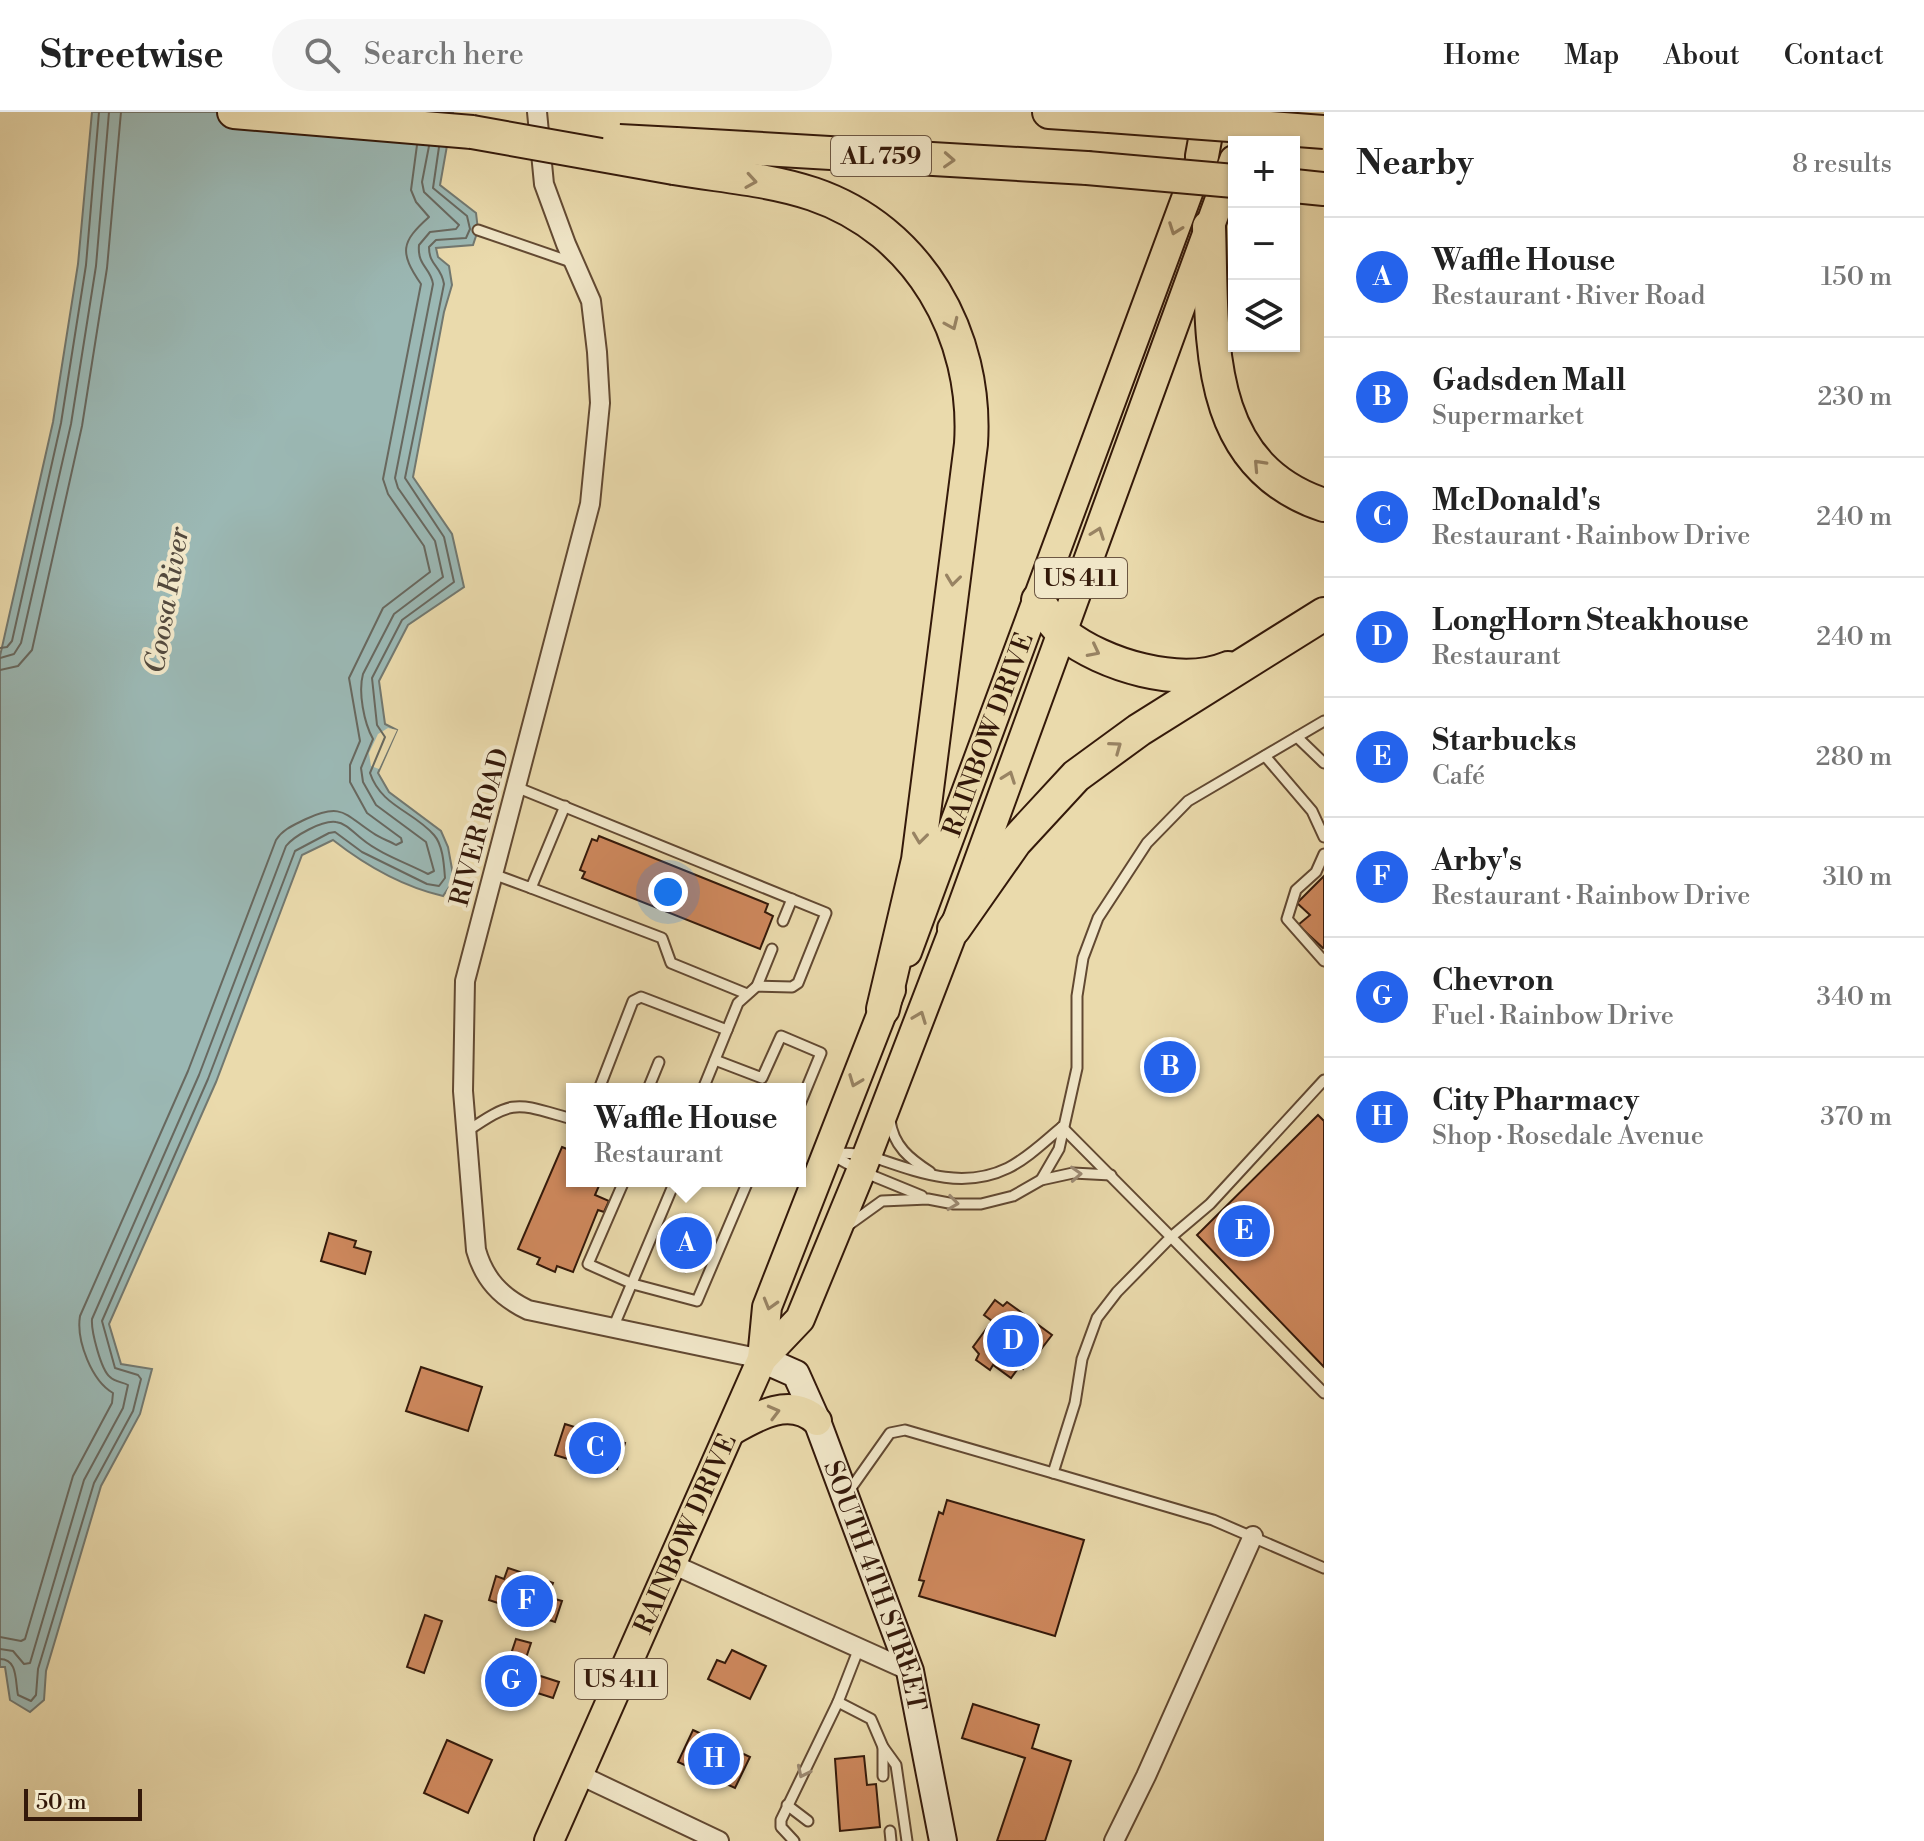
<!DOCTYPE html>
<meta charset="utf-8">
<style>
body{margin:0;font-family:"Libre Bodoni",serif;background:#f6f6f6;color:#222}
.controls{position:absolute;right:24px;top:24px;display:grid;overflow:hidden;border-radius:0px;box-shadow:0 2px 6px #0004}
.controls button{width:72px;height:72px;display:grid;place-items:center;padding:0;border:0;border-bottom:2px solid #e0e0e0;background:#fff;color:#222;font:40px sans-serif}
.scale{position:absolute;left:24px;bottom:20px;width:118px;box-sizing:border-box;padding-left:8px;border:4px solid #34190a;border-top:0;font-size:22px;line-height:28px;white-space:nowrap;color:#34190a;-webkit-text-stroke:6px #f1e7c9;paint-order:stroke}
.you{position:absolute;left:668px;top:780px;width:28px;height:28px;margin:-20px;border:6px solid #fff;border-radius:50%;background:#1a73e8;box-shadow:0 0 0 12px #1a73e833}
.badge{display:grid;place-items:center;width:52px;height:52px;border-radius:50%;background:#2563eb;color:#fff;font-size:26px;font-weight:700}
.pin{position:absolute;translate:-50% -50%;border:4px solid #fff;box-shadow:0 2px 8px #0006}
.popup{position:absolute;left:566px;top:971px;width:240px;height:104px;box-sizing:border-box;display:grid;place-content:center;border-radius:0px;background:#fff;filter:drop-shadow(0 2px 6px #0005);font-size:26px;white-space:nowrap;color:#767676}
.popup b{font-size:30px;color:#222}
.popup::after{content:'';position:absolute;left:50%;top:100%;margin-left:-16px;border:16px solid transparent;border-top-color:#fff}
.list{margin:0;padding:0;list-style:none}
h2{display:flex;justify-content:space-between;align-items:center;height:104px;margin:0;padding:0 32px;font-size:34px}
h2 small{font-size:26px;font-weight:400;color:#767676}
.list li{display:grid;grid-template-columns:52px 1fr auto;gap:24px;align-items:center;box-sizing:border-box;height:120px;padding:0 32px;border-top:2px solid #e0e0e0}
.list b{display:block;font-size:30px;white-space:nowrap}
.list p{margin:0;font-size:26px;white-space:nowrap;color:#767676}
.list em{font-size:26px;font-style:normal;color:#767676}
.icon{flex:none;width:44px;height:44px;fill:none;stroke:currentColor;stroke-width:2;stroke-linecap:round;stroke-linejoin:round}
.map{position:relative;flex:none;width:1324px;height:1729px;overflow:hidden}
header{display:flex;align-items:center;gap:48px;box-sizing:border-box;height:112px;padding:0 40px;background:#fff;border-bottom:2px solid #e0e0e0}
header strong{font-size:38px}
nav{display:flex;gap:44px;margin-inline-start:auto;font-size:28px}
.search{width:560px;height:72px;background:#f6f6f6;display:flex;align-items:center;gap:20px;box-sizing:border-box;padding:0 28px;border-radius:44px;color:#767676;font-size:30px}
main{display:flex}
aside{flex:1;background:#fff}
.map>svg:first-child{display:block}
.water{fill:#9bb8b4;stroke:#727870;stroke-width:2}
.pier{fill:#eadaac}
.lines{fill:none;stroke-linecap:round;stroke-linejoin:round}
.shore{stroke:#68685f;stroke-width:2}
.building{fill:#ce885d;stroke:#34190a;stroke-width:2}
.lane-casing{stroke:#624932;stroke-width:13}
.street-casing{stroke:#624932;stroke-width:22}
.secondary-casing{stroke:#34190a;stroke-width:30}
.primary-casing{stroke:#34190a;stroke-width:32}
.highway-casing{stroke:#34190a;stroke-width:36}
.lane{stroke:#f1e7c9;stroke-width:9}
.street{stroke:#f1e7c9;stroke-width:18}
.secondary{stroke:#f1e7c9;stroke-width:26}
.primary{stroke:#eadaac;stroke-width:28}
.highway{stroke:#eadaac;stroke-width:32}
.highway-bridge-casing{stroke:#34190a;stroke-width:36;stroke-linecap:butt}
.highway-bridge{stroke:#eadaac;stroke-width:32}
.oneway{stroke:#988363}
.oneway2{stroke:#9c8a73}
.labels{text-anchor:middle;stroke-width:8;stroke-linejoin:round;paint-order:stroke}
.shield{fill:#f1e7c9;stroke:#6d5743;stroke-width:2}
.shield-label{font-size:24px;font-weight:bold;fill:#34190a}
.street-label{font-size:26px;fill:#34190a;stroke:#f1e7c9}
.water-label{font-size:28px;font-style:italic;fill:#53493d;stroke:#f1e7c9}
</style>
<header>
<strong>Streetwise</strong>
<div class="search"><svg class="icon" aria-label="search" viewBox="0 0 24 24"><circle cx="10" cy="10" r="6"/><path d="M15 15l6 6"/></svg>Search here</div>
<nav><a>Home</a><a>Map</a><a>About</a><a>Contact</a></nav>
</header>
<main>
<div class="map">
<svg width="1324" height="1729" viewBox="0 0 1324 1729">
<rect width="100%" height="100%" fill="#eadaac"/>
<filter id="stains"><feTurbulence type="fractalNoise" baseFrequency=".0025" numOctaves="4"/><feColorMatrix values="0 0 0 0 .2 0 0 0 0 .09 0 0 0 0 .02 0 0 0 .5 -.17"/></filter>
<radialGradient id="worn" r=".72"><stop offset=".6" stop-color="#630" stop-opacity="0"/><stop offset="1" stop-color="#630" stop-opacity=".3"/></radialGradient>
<path class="water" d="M92,0H453L440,73L476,101L478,118L473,133L436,136L438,145L449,154L452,173L444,200L413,365L452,422L464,475L408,513L379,569L385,612L397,618L378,661L389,680L441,719L448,735L454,768L443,784C404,775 365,753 333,728L302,743L216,970L109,1212L121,1252L152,1257L140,1302L101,1374L46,1559L44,1588L30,1600L10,1588L5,1555H0V544L53,310L78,152Z"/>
<path class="pier" d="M388,616L397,618L379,657L371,654L369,641L378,622Z"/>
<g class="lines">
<g class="shore">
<path d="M0,536L7,535L12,529L61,311L86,153L99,0"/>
<path d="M0,546L14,542L21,531L71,312L96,154L109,0"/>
<path d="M0,558L18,554L32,538L82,314L107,156L121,0"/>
<path d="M0,1525L21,1529L25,1527L73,1364L112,1291L113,1281C92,1269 76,1229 80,1204L188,959L276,728C283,717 294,713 306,707C343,690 345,703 373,721C380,726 389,729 396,733L402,730L401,726L367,701L350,670V653L360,629L349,566L383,496L430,460L424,434L388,382L383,367L421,172C399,140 401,130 429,105L416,90L411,78L417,33"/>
<path d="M0,1537L13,1539L24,1552L30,1551L84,1368L123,1296L128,1273C123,1270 115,1270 110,1265C101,1258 91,1219 92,1207L199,963L286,734C294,724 322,708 336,710C346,711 354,721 362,727C380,742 407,751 428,762L434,759L426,730L376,693L363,670L361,656L373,627C364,611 358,580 363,562L394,502L443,465L435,429L398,376L395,366L433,172C431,156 417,154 419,133L430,120L456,117L459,113L424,80L422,70L429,34"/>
<path d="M0,1547C18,1547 15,1569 18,1583L31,1589L36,1583L38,1557L94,1371L133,1299L141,1267L138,1263L115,1256L102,1209L208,967L295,739L329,721L335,720L362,740L427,772L439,774L445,766C444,753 443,733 434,723C413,699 381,694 370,661L385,625L377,613L372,566L402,508L454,470L444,425L405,366L444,172C441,153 429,154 429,135L436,128L466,126L470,117L467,104L433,76L439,35"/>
</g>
</g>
<g class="building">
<path d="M599,724L768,792L765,800L773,804L760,837L582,766L585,760L580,758L592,727L597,729Z"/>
<path d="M1324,764V835L1323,836L1298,813L1310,803L1297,791Z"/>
<path d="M1318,1003L1324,1009V1255L1197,1123Z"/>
<path d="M562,1035L572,1039V1069H601L595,1083L609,1089L604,1100L598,1098L573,1160L557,1154L555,1160L537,1152L540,1146L518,1137Z"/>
<path d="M686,1102L706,1110L685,1160L666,1152Z"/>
<path d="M329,1121L356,1129L354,1135L371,1140L365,1162L321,1149Z"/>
<path d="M995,1188L1003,1194L1007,1190L1052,1223L1032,1249L1030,1247L1023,1257L1020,1254L1011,1266L993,1253L990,1258L976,1248L979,1242L973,1235L992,1209L984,1203Z"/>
<path d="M421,1255L482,1275L468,1319L406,1299Z"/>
<path d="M565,1312L625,1331L617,1357L600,1351L598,1356L555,1343Z"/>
<path d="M947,1388L1084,1428L1055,1524L919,1484L924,1469L919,1468L939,1400L943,1402Z"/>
<path d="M508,1456L553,1471L548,1485L562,1489L555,1510L489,1488L496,1464L504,1467Z"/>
<path d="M425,1503L442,1509L424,1561L407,1555Z"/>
<path d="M516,1527L531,1531L522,1558L559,1570L553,1586L522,1576L519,1584L486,1574L493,1553L506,1557Z"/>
<path d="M732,1538L766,1554L750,1587L708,1567L717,1548L725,1551Z"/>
<path d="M973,1592L1039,1613L1032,1636L1071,1649L1045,1729H997L1025,1646L962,1626Z"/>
<path d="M693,1618L750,1645L735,1676L678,1650Z"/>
<path d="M447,1628L492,1648L468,1701L424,1681Z"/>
<path d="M864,1644L867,1673L876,1672L880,1715L840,1719L835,1647Z"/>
</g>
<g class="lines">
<defs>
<g id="lane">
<path d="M478,118L574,151"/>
<path d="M1297,625L1324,651"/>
<path d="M1265,644L1312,699L1324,725"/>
<path d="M516,675L826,801L798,871L792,875L757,874L738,891L703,977"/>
<path d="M1324,742L1316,760L1296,778L1287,807L1324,849"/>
<path d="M493,762L531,776L565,694"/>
<path d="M531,776L662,826L671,851L747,882"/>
<path d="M783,809L792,787"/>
<path d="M757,874L772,837"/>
<path d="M715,948L762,966L781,924L821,941L800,992"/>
<path d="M1324,968L1210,1092L1171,1125L1324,1281"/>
<path d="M599,977L633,889L641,885L727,918"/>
<path d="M648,977L659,950"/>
<path d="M890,1008C893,1034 910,1047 930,1060"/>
<path d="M1062,1015L1171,1125L1117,1180L1097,1206L1082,1247L1075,1291L1053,1361L1213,1408L1324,1456"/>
<path d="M466,1020C516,986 515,991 572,1007"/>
<path d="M833,1041C845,1041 858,1041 870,1044C915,1059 961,1079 1008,1056C1028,1046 1045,1029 1062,1015"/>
<path d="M830,1042L861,1059L922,1084"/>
<path d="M1041,1068L1059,1037L1077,956V884L1083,846L1098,806L1147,731L1188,689L1324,609"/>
<path d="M624,1069L588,1152L633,1172L697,1189L748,1069"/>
<path d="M850,1112L882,1089L928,1087L954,1092H981L1013,1084L1041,1068L1073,1061L1111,1063"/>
<path d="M613,1216L675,1069"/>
<path d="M849,1379L890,1321L905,1318L1053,1361"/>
<path d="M838,1590L871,1607L883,1635L896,1653L907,1729"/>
<path d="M883,1635V1664"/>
<path d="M787,1693L808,1709"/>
<path d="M890,1719L891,1729"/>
<path d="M794,1729L781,1715V1708L838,1590L859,1536"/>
</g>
<g id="street">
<path d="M537,0L544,72L566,132L591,189L597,240L600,291L590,392L465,869L463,979L476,1138C484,1167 501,1185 528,1198L762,1247"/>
<path d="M672,1452L910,1559"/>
<path d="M578,1662L719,1729"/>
<path d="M1114,1729L1146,1664L1253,1424"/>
</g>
<g id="secondary">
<path id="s1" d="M762,1247L796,1262L817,1309L910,1559L943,1729"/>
</g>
<g id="primary">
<path id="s2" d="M907,840L1201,46"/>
<path d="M762,1247L800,1207L861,1059L954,817L1234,48"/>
<path d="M731,1319C757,1304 791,1284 817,1309"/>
<path id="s3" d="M549,1729L762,1247L767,1195L891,878"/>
</g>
<g id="highway">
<path d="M234,0L472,20"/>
<path d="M1049,0L1109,4"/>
<path d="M676,32L1087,56"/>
<path d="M1202,44L1210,0"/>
<path d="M674,56C720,64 769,67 813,82C919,118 978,223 971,332L918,748L883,897"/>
<path d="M1294,74L1324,77"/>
<path d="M1209,115C1213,222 1200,352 1324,393"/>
<path d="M1038,488C1045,500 1053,512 1064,522C1103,553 1180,576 1228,556"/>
<path d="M954,817L1015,730L1076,664L1139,618L1324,502"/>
</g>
</defs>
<use href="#lane" class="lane-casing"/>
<use href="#street" class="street-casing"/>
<use href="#secondary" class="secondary-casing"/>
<use href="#primary" class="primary-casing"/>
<use href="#highway" class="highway-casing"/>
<use href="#lane" class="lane"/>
<use href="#street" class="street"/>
<use href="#secondary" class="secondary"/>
<use href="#primary" class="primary"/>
<use href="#highway" class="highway"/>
<defs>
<g id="highway-bridge">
<path d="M1109,4L1324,20"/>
<path d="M472,20L674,56"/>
<path d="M619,29L676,32"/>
<path d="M1087,56L1234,69"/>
</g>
</defs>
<use href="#highway-bridge" class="highway-bridge-casing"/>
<use href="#highway-bridge" class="highway-bridge"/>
</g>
<defs><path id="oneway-chevron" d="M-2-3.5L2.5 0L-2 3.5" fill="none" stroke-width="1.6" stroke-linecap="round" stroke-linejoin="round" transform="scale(2)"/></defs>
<g class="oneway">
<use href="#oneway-chevron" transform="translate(949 48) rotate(3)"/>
<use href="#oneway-chevron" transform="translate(751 69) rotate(9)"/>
<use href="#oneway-chevron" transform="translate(1175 117) rotate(110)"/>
<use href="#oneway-chevron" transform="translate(952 212) rotate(66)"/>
<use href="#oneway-chevron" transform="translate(1259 353) rotate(-133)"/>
<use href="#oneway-chevron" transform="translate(1098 421) rotate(-70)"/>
<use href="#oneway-chevron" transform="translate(953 468) rotate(97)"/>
<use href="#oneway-chevron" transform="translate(1094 539) rotate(27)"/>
<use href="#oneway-chevron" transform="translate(1116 635) rotate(-36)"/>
<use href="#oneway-chevron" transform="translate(1009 665) rotate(-70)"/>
<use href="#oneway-chevron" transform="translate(920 726) rotate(97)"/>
<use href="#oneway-chevron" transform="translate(920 905) rotate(-69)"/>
<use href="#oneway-chevron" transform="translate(855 969) rotate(111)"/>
<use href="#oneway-chevron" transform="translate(770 1192) rotate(106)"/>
<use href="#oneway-chevron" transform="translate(774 1300) rotate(-15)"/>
</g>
<g class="oneway2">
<use href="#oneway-chevron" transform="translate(1076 1062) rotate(-3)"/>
<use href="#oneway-chevron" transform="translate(953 1091) rotate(7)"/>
<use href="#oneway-chevron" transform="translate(803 1660) rotate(116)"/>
</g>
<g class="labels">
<g class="shield">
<rect x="831" y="24" width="100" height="40" rx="6"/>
<rect x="1035" y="446" width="92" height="40" rx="6"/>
<rect x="575" y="1547" width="92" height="40" rx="6"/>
</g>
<g class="shield-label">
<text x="881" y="52">AL 759</text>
<text x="1081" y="474">US 411</text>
<text x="621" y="1575">US 411</text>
</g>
<g class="street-label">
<text dy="9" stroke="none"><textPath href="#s2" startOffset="232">RAINBOW DRIVE</textPath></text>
<text transform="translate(479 715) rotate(-75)" y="9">RIVER ROAD</text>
<text dy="9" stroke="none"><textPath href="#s3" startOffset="336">RAINBOW DRIVE</textPath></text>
<text dy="9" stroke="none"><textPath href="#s1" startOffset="264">SOUTH 4TH STREET</textPath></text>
</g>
<g class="water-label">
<text transform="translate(166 488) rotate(-80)" y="10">Coosa River</text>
</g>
</g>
<rect width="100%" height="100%" filter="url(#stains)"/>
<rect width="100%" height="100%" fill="url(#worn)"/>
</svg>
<div class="controls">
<button>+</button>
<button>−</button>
<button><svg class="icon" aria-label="layers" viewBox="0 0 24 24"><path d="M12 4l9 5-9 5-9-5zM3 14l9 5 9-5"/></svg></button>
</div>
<div class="scale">50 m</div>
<div class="you"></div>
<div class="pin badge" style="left:686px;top:1131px">A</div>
<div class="popup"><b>Waffle House</b>Restaurant</div>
<div class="pin badge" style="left:1170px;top:955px">B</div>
<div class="pin badge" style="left:595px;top:1336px">C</div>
<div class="pin badge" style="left:1013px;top:1229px">D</div>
<div class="pin badge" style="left:1244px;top:1119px">E</div>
<div class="pin badge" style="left:527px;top:1489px">F</div>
<div class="pin badge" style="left:511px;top:1569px">G</div>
<div class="pin badge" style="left:714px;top:1647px">H</div>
</div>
<aside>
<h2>Nearby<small>8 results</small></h2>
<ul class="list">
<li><span class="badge">A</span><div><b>Waffle House</b><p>Restaurant · River Road</p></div><em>150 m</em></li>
<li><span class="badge">B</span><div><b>Gadsden Mall</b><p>Supermarket</p></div><em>230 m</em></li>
<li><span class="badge">C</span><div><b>McDonald's</b><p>Restaurant · Rainbow Drive</p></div><em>240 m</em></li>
<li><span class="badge">D</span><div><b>LongHorn Steakhouse</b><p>Restaurant</p></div><em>240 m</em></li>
<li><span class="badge">E</span><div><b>Starbucks</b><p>Café</p></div><em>280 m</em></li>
<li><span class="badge">F</span><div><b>Arby's</b><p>Restaurant · Rainbow Drive</p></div><em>310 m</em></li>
<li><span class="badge">G</span><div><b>Chevron</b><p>Fuel · Rainbow Drive</p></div><em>340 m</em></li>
<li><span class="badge">H</span><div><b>City Pharmacy</b><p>Shop · Rosedale Avenue</p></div><em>370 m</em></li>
</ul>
</aside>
</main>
